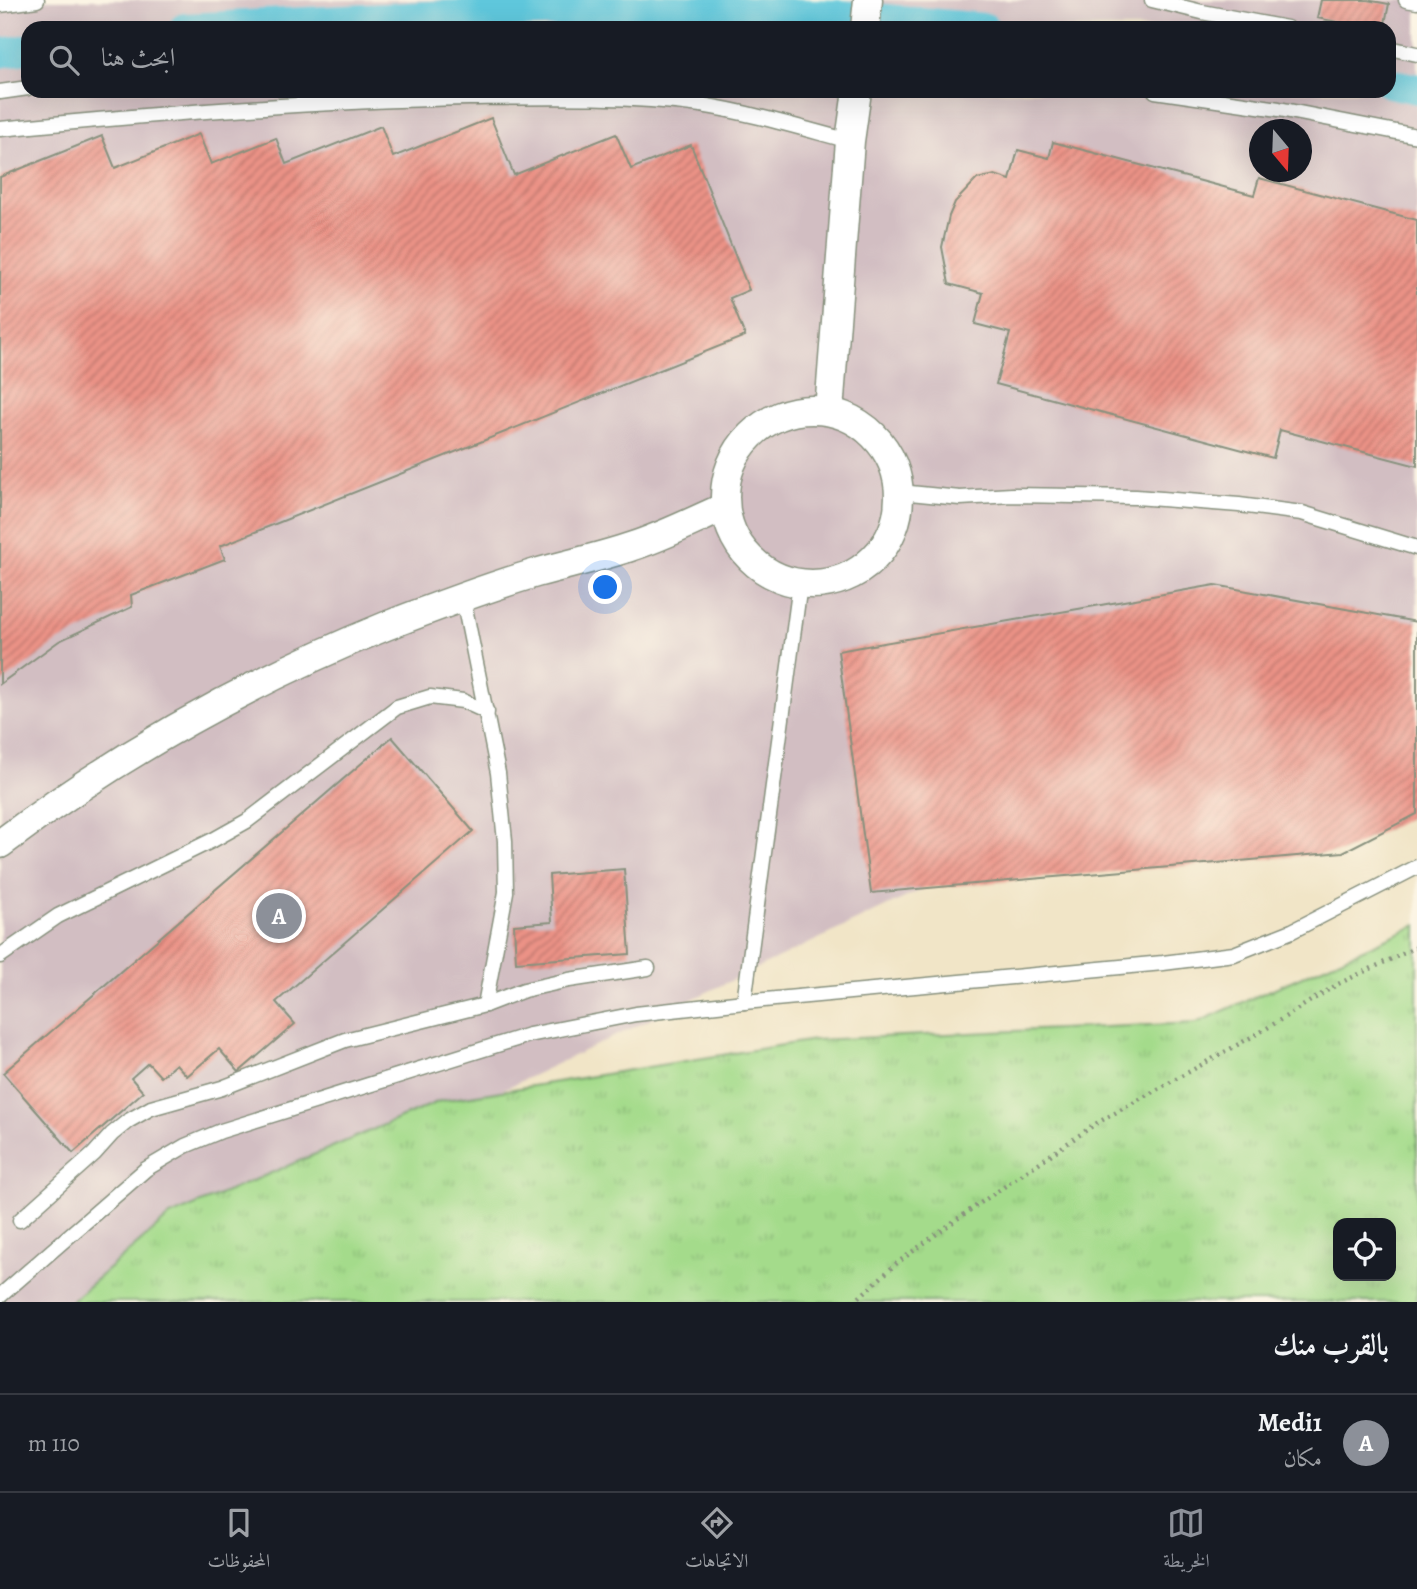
<!DOCTYPE html>
<html lang="ar">
<meta charset="utf-8">
<style>
body{margin:0;font-family:Alegreya,Amiri,serif;background:#20242c;color:#f1f3f6;direction:rtl}
.controls{position:absolute;right:21px;bottom:21px;display:grid;overflow:hidden;border-radius:14px;box-shadow:0 7px 28px #0002}
.controls button{width:63px;height:63px;display:grid;place-items:center;padding:0;border:0;border-bottom:2px solid #363941;background:#171b24;color:#f1f3f6;font:35px sans-serif}
.compass{position:absolute;left:1249px;top:119px;width:63px;height:63px;border-radius:50%;background:#171b24;box-shadow:0 7px 28px #0002;rotate:161deg}
.you{position:absolute;left:606px;top:588px;width:24px;height:24px;margin:-18px;border:5px solid #fff;border-radius:50%;background:#1a73e8;box-shadow:0 0 0 10px #1a73e833}
.badge{display:grid;place-items:center;width:46px;height:46px;border-radius:50%;background:#8c9099;color:#fff;font-size:23px;font-weight:700}
.pin{position:absolute;translate:-50% -50%;border:4px solid #fff;box-shadow:0 2px 7px #0006}
.list{margin:0;padding:0;list-style:none}
h2{display:flex;justify-content:space-between;align-items:center;height:91px;margin:0;padding:0 28px;font-size:30px}
h2 small{font-size:23px;font-weight:400;color:#9ea1a6}
.list li{display:grid;grid-template-columns:46px 1fr auto;gap:21px;align-items:center;box-sizing:border-box;height:98px;padding:0 28px;border-top:2px solid #363941}
.list b{display:block;font-size:26px;white-space:nowrap}
.list p{margin:0;font-size:23px;white-space:nowrap;color:#9ea1a6}
.list em{font-size:23px;font-style:normal;color:#9ea1a6}
.icon{flex:none;width:38px;height:38px;fill:none;stroke:currentColor;stroke-width:2;stroke-linecap:round;stroke-linejoin:round}
.map{position:relative;flex:none;width:1417px;height:1302px;overflow:hidden;direction:ltr}
.search{position:absolute;background:#171b24;box-shadow:0 7px 28px #0002;left:21px;right:21px;top:21px;height:77px;display:flex;align-items:center;gap:18px;box-sizing:border-box;padding:0 24px;border-radius:21px;color:#9ea1a6;font-size:26px}
.sheet{height:189px;background:#171b24}
nav{display:flex;justify-content:space-around;align-items:center;box-sizing:border-box;height:98px;border-top:2px solid #363941;background:#171b24;font-size:19px;color:#9ea1a6}
nav a{display:grid;justify-items:center;gap:4px}
nav .on{color:#8c9099}
.map>svg:first-child{display:block}
.industrial{fill:#d2bec2;fill-rule:evenodd}
.grass{fill:url(#grass-tufts);stroke:#628c60;stroke-width:2;fill-rule:evenodd}
.lines{fill:none;stroke-linecap:round;stroke-linejoin:round}
.canal{stroke:#5fc7dc;stroke-width:30}
.building{fill:url(#building-hatch)}
.lane-casing{stroke:#88917e;stroke-width:17}
.street-casing{stroke:#88917e;stroke-width:31}
.path{stroke:#88917e;stroke-width:4.5;stroke-dasharray:2 5;stroke-linecap:butt}
.lane{stroke:#fff;stroke-width:14}
.street{stroke:#fff;stroke-width:28}
</style>
<div class="map">
<svg width="1417" height="1302" viewBox="0 0 1417 1302">
<defs>
<pattern id="grass-tufts" width="24" height="20" patternUnits="userSpaceOnUse" patternTransform="scale(1.75)"><rect width="24" height="20" fill="#a4db8b"/><path d="M3 7l-1-3M5 7V3M7 7l1-3M15 17l-1-3M17 17v-4M19 17l1-3" fill="none" stroke="#8dbd79"/></pattern>
<pattern id="building-hatch" width="6" height="6" patternUnits="userSpaceOnUse" patternTransform="scale(1.75)"><rect width="6" height="6" fill="#eb9286"/><path d="M-1 1l2-2M0 6l6-6M5 7l2-2" fill="none" stroke="#be786e"/></pattern>
</defs>
<rect width="100%" height="100%" fill="#fcf5e5"/>
<filter id="ink" filterUnits="userSpaceOnUse"><feTurbulence type="fractalNoise" baseFrequency=".0143" numOctaves="2"/><feDisplacementMap in="SourceGraphic" scale="14" xChannelSelector="R" yChannelSelector="G"/><feConvolveMatrix kernelMatrix="1 2 1 2 8 2 1 2 1" color-interpolation-filters="sRGB"/></filter>
<filter id="wash" filterUnits="userSpaceOnUse"><feTurbulence type="fractalNoise" baseFrequency=".00686" numOctaves="4" result="noise"/><feDisplacementMap in="SourceGraphic" scale="28" xChannelSelector="R" yChannelSelector="G"/><feGaussianBlur stdDeviation="1.57" result="paint"/><feColorMatrix in="noise" values="0 0 0 0 0 0 0 0 0 0 0 0 0 0 0 0 0 1.4 0 .05"/><feComposite in="paint" operator="in"/></filter>
<g filter="url(#wash)">
<rect width="100%" height="100%" fill="#f1e5c7"/>
<path class="industrial" d="M0,0H1417V756L942,880L154,1256L88,1302H0ZM28,28H1389V91H28ZM1260,130H1302V172H1260Z"/>
<path class="grass" d="M1417,925V1302H70L170,1216L440,1101L814,1040L1196,1023ZM1338,1223H1391V1276H1338Z"/>
<g class="lines">
<g class="canal">
<path d="M184,28L425,16L653,9L841,15L985,28"/>
<path d="M0,53L28,49"/>
<path d="M1389,83L1417,89"/>
</g>
</g>
<g id="blocks">
<g class="building">
<path d="M1321,0H1367L1389,4L1384,28H1367L1317,18Z"/>
<path d="M491,118L514,175L616,134L631,169L691,145L749,290L730,298L745,336L220,546L225,559L131,595L132,607L59,641L0,684V177L102,136L115,168L199,134L211,164L276,138L286,164L381,126L393,157Z"/>
<path d="M1053,142L1254,195L1259,178L1417,220V466L1280,430L1273,458L996,384L1010,333L975,324L983,293L949,284L942,247L949,216L955,202L977,179L995,175L1010,180L1018,150L1049,158Z"/>
<path d="M1215,585L1417,622V814L1343,852L871,893L838,651Z"/>
<path d="M392,737L473,831L276,1002L295,1024L239,1072L219,1049L187,1076L176,1064L161,1077L148,1063L131,1078L143,1092L73,1153L3,1073Z"/>
<path d="M624,869L630,954L516,962L514,925L552,922L549,875Z"/>
</g>
</g>
</g>
<g filter="url(#ink)">
<use href="#blocks" fill-opacity="0" stroke="#88917e" stroke-width="2"/>
<g class="lines">
<defs>
<g id="lane">
<path d="M1152,0L1202,12L1287,28"/>
<path d="M1406,0L1417,2"/>
<path d="M0,5L37,0"/>
<path d="M1389,48L1417,54"/>
<path d="M1155,91L1279,109L1417,136"/>
<path d="M0,92L28,88"/>
<path d="M0,129C156,114 313,101 469,98C546,97 625,95 701,105C752,113 801,128 850,141"/>
<path d="M900,492L960,498L1012,495L1136,497L1239,505L1302,513L1417,548"/>
<path d="M463,598L498,773L505,841L506,892L485,1005"/>
<path d="M0,956L58,916L213,840L247,821L397,707L430,697L463,701L487,712"/>
<path d="M744,1002L1163,963L1234,954L1292,931L1417,867"/>
<path d="M20,1220L94,1154L112,1134L128,1121L151,1108L222,1088L345,1040L485,1005L524,990L569,980L648,968"/>
<path d="M0,1296L146,1169L185,1146L221,1131L529,1035L636,1014L744,1002L800,584"/>
</g>
<g id="street">
<path d="M865,28L868,0"/>
<circle cx="812" cy="497" r="87"/>
<path d="M829,411L850,141L857,91"/>
<path d="M0,844C121,753 246,683 386,626C435,607 485,588 536,573C568,564 601,557 633,546C664,536 695,520 725,507"/>
</g>
</defs>
<use href="#lane" class="lane-casing"/>
<use href="#street" class="street-casing"/>
<path class="path" d="M854,1302L897,1263L957,1219L1097,1123L1264,1030L1338,984L1417,947"/>
<use href="#lane" class="lane"/>
<use href="#street" class="street"/>
</g>
</g>
</svg>
<div class="controls">
<button><svg class="icon" aria-label="locate" viewBox="0 0 24 24"><circle cx="12" cy="12" r="6"/><path d="M12 2v4M12 18v4M2 12h4M18 12h4"/></svg></button>
</div>
<svg class="compass" viewBox="-18 -18 36 36"><path d="M0-13l5 13h-10z" fill="#e53935"/><path d="M0 13l5-13h-10z" fill="#9ea1a6"/></svg>
<div class="you"></div>
<div class="pin badge" style="left:279px;top:916px">A</div>
<div class="search"><svg class="icon" aria-label="search" viewBox="0 0 24 24"><circle cx="10" cy="10" r="6"/><path d="M15 15l6 6"/></svg>ابحث هنا</div>
</div>
<section class="sheet">
<h2>بالقرب منك<small></small></h2>
<ul class="list">
<li><span class="badge">A</span><div><b>Medi1</b><p>مكان</p></div><em>110 m</em></li>
</ul>
</section>
<nav>
<a class="on"><svg class="icon" aria-label="map" viewBox="0 0 24 24"><path d="M3 6l6-2 6 2 6-2v14l-6 2-6-2-6 2zM9 4v14M15 6v14"/></svg>الخريطة</a>
<a><svg class="icon" aria-label="directions" viewBox="0 0 24 24"><path d="M12 3l9 9-9 9-9-9zM9 14v-3h6M13 9l2 2-2 2"/></svg>الاتجاهات</a>
<a><svg class="icon" aria-label="saved" viewBox="0 0 24 24"><path d="M7 4h10v16l-5-4-5 4z"/></svg>المحفوظات</a>
</nav>
